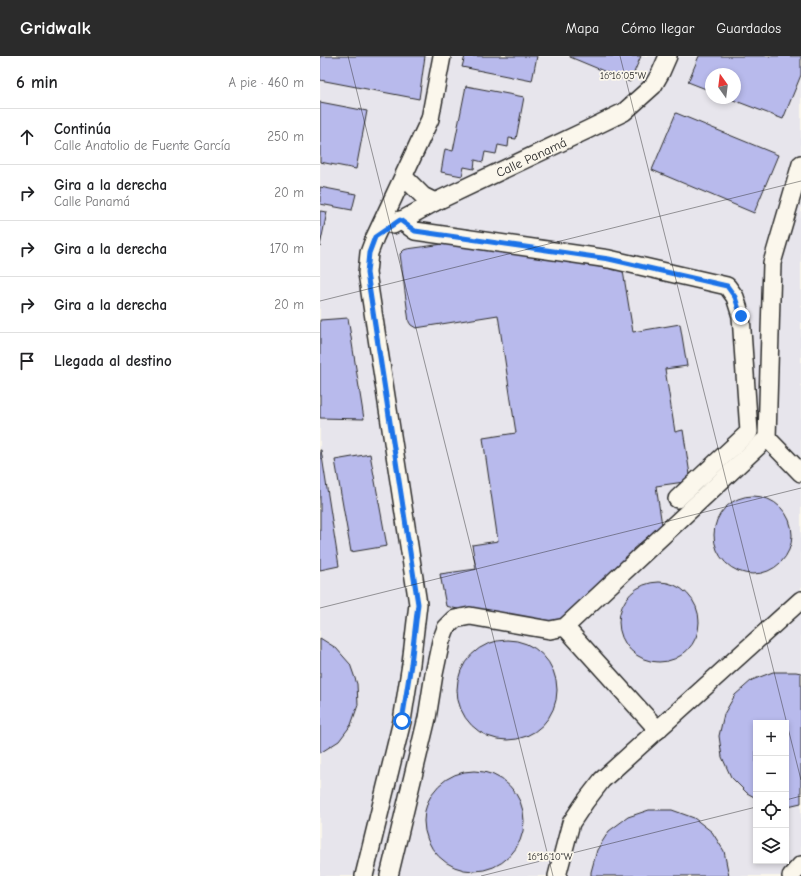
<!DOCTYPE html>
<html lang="es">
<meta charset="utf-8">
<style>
body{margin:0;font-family:"Comic Neue",sans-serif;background:#f2f2f2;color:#202124}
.controls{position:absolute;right:12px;bottom:12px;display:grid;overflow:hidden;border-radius:0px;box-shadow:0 2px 6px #0003}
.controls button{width:36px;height:36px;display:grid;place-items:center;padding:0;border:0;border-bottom:1px solid #e0e0e0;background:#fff;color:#202124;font:20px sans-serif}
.compass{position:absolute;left:385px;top:12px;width:36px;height:36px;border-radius:50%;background:#fff;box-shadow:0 2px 6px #0003;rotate:346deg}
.stop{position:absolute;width:12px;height:12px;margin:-9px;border:3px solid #1a73e8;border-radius:50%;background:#fff}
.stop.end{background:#1a73e8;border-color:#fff;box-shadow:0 1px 4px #0008}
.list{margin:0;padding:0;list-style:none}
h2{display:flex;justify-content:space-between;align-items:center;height:52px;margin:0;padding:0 16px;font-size:17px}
h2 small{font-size:13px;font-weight:400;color:#757577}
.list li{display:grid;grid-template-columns:26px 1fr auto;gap:12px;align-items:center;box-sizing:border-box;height:56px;padding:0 16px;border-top:1px solid #e0e0e0}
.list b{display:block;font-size:15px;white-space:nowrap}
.list p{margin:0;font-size:13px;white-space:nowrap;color:#757577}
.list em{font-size:13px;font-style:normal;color:#757577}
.icon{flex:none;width:22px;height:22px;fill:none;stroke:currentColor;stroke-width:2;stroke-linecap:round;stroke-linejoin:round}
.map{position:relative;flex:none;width:481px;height:820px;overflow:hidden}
header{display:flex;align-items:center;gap:24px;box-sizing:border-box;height:56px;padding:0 20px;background:#2b2b2b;color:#fff}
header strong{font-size:19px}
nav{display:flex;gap:22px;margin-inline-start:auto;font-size:14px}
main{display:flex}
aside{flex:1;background:#fff}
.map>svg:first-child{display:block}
.built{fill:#e7e5ec;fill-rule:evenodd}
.building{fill:#b8baec;stroke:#2b2b2b}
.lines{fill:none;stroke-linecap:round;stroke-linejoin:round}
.minor-casing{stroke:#2b2b2b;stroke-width:20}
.minor{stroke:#fbf7ec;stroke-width:17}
.route{stroke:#1a73e8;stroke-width:5}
.ticks{fill:none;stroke:#2b2b2b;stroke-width:1;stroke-opacity:0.45}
.labels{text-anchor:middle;stroke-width:3.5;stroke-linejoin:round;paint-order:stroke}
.street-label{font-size:13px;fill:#2b2b2b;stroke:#fbf7ec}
.ticks-label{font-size:10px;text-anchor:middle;fill:#2b2b2b;stroke:#fbf7ec;stroke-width:3.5;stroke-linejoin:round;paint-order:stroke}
</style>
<header>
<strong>Gridwalk</strong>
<nav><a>Mapa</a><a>Cómo llegar</a><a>Guardados</a></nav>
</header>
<main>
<aside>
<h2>6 min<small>A pie · 460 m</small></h2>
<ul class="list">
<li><svg class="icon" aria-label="ahead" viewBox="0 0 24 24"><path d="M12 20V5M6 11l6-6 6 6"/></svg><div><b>Continúa</b><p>Calle Anatolio de Fuente García</p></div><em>250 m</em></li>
<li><svg class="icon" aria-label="right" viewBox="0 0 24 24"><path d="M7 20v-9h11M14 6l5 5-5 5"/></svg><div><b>Gira a la derecha</b><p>Calle Panamá</p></div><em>20 m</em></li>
<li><svg class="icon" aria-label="right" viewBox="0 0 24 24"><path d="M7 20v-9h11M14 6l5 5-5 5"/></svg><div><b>Gira a la derecha</b></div><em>170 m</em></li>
<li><svg class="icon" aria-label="right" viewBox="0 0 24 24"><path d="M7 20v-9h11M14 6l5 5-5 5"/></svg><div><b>Gira a la derecha</b></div><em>20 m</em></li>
<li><svg class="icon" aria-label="arrive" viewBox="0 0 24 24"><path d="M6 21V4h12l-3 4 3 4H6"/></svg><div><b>Llegada al destino</b></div></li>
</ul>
</aside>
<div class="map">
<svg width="481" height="820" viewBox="0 0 481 820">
<rect width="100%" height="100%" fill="#fbf7ec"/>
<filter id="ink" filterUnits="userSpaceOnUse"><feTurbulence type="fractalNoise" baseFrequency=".025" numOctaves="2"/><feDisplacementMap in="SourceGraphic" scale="8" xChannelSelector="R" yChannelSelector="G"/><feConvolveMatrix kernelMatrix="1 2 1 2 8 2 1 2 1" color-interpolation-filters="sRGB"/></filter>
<g filter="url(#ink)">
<path class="built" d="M0,0H481V820H0ZM391,18H415V42H391ZM436,667H466V805H436Z"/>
<g class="building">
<path d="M0,0H105L99,43L0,24Z"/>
<path d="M145,0H217L212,25L142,11Z"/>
<path d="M250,0H321L310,26L250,1Z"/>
<path d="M379,0H481V19L463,63L408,42H415V18H391V35L368,26Z"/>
<path d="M146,30L204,41L196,83L189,82L188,91L178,89L176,98L165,96L163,106L155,104L154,113L144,111L142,120L121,116L125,93L133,95Z"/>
<path d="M0,46L47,55L36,113L0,106Z"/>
<path d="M356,57L458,99L434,157L332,114Z"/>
<path d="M0,131L36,138L32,154L0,148Z"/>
<path d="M0,155L7,156L0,190Z"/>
<path d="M138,186L303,215L313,276L360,268L367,310L345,313L355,376L363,374L371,425L336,430L342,469L313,493V497L233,569L141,554L126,550L120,518L156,513L152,489L178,485L163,382L196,377L178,259L96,272L91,269L89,266L80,198L84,194L87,193Z"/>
<path d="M28,262L44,363L0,362V264Z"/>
<path d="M0,394H1L19,510L0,514Z"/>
<path d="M50,398L67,490L31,496L15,404Z"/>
<circle cx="433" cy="479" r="39"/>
<circle cx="339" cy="566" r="40"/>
<path d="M0,582L16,592L30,608L37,628L38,649L31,669L19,685L0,697Z"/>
<circle cx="187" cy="634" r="50"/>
<path d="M453,616H476L481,617V747L468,750H466V667H436V742L427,737L411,721L402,701L399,680L404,658L415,639L432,624Z"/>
<circle cx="154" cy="765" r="50"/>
<path d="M329,754H352L374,762L392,776L404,795L409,820H271V816L277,794L289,775L308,761Z"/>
</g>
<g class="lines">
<defs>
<g id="minor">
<path d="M84,121L103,140L115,146"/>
<path d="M80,164L95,175L289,203L407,230L415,241L421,260L429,376L357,443"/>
<path d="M73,169L115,146L267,74L304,56L333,30L341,16L348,0"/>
<path d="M447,382L481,417"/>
<path d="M245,571L338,674"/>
<path d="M44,820L82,665L91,608L98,548L47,217L49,197L55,181L110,63L122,0"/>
<path d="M69,820L107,662L114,618L121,585L126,572L135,563L150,560L230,574L245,571L447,382L452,207L481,108"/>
<path d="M237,820L251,767L265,746L282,724L481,544"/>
<path d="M471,820L481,809"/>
</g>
</defs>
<use href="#minor" class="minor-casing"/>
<use href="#minor" class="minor"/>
</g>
</g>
<g class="lines" filter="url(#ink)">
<path class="route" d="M82,665L91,608L98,548L47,217L49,197L55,181L80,164L95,175L289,203L407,230L415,241L421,260"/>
</g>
<path class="ticks" d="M28,0L233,820M300,0L481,724M0,245L481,125M0,552L481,432M466,744L481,740M161,820L436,751"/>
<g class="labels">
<g class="street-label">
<text transform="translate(211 101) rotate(-25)" y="5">Calle Panamá</text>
</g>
</g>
<g class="ticks-label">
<text x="303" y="23">16°16'05"W</text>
<text x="230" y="804">16°16'10"W</text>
</g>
</svg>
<div class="controls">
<button>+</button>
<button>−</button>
<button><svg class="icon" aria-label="locate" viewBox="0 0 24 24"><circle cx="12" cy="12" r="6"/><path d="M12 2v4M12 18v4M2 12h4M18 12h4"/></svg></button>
<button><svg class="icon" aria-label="layers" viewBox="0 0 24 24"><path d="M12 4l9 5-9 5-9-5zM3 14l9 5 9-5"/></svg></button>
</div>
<svg class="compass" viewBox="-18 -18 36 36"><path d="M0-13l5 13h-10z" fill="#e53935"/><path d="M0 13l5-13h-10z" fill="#757577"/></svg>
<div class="stop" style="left:82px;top:665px"></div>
<div class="stop end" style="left:421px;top:260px"></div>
</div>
</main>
